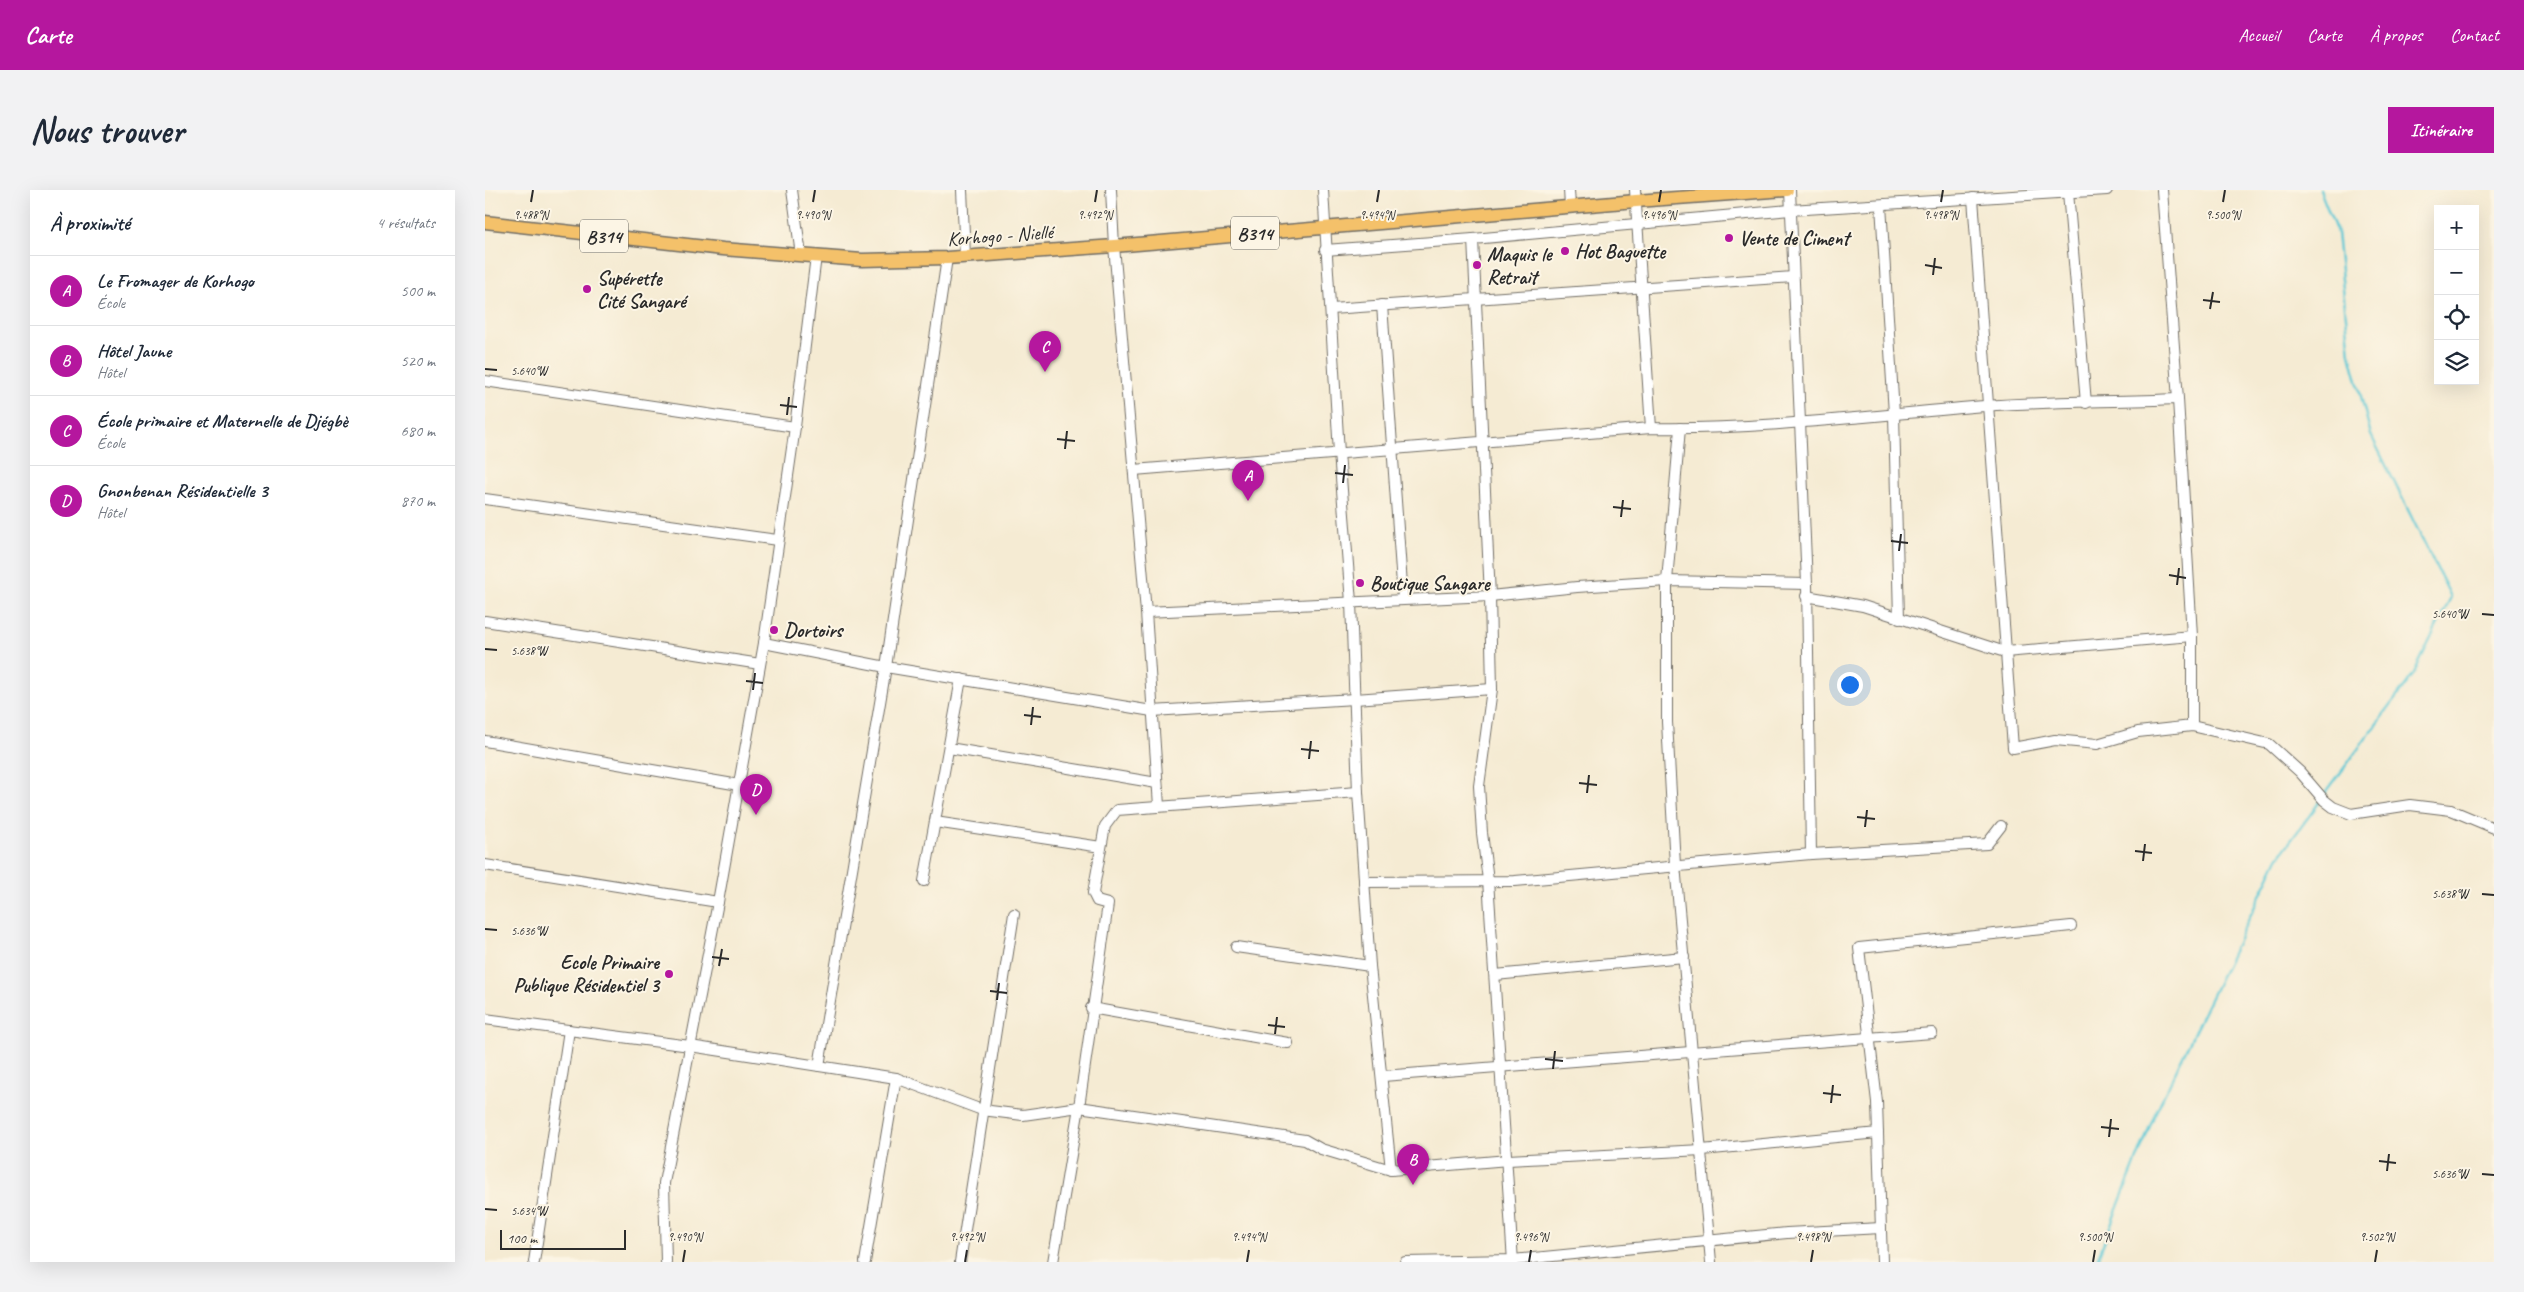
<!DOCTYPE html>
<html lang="fr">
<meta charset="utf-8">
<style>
body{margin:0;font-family:Caveat,sans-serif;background:#f2f2f3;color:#1f2937}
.controls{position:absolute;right:15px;top:15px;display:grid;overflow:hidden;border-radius:0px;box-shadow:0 5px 20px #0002}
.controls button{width:45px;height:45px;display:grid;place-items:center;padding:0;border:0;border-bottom:1px solid #e0e1e3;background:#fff;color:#1f2937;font:25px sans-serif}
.scale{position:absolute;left:15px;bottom:12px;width:126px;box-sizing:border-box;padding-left:5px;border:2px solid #2b2b2b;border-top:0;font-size:14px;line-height:18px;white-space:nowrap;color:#2b2b2b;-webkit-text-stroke:4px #fcf5e5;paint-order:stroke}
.you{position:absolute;left:1364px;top:494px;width:18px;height:18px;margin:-12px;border:4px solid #fff;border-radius:50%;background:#1a73e8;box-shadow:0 0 0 8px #1a73e833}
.badge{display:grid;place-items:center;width:32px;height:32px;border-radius:50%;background:#b5179e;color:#fff;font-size:16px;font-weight:700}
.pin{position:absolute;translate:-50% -41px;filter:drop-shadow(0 1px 2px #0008)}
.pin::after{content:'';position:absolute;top:26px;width:18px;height:15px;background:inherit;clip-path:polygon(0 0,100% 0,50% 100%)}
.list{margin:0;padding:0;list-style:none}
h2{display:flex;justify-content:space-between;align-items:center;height:65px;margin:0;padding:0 20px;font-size:21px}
h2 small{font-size:16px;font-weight:400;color:#747a83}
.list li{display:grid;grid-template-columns:32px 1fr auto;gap:15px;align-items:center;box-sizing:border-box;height:70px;padding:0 20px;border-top:1px solid #e0e1e3}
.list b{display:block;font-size:19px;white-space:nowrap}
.list p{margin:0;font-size:16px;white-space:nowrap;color:#747a83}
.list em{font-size:16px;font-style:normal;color:#747a83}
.icon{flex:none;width:28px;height:28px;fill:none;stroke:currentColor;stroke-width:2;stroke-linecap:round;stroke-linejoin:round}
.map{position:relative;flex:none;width:2009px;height:1072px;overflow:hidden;border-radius:0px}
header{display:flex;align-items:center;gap:30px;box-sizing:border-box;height:70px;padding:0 25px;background:#b5179e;color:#fff}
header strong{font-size:24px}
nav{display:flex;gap:28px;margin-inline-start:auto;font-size:18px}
.intro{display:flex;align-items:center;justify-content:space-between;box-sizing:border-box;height:120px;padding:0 30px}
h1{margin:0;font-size:35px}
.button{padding:12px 22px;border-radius:0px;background:#b5179e;color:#fff;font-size:18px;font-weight:700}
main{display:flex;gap:30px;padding:0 30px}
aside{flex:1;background:#fff;border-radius:0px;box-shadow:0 5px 20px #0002}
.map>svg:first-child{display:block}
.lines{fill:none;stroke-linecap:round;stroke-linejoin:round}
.stream{stroke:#5cc8d5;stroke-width:2.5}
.minor-casing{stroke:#726e66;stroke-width:12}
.major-casing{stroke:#726e66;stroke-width:15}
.minor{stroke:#fff;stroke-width:10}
.major{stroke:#f4c16a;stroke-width:12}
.ticks{fill:none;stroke:#2b2b2b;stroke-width:2}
.poi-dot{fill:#b5179e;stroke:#fcf5e5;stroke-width:2}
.labels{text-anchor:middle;stroke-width:4;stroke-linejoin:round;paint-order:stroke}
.shield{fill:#fcf5e5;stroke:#6a6863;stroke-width:1}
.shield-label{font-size:19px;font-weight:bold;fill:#2b2b2b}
.street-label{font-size:20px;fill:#2b2b2b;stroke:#fcf5e5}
.poi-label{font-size:20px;font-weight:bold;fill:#2b2b2b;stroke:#fcf5e5;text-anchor:start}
.ticks-label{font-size:12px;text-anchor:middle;fill:#2b2b2b;stroke:#fcf5e5;stroke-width:4;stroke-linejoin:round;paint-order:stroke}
</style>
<header>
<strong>Carte</strong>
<nav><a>Accueil</a><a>Carte</a><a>À propos</a><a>Contact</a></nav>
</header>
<div class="intro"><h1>Nous trouver</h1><a class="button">Itinéraire</a></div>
<main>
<aside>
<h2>À proximité<small>4 résultats</small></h2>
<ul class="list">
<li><span class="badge">A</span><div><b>Le Fromager de Korhogo</b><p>École</p></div><em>500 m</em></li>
<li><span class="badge">B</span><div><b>Hôtel Jaune</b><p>Hôtel</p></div><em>520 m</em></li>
<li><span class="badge">C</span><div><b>École primaire et Maternelle de Djégbè</b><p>École</p></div><em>680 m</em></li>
<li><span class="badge">D</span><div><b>Gnonbenan Résidentielle 3</b><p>Hôtel</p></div><em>870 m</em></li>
</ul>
</aside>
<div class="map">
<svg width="2009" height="1072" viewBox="0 0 2009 1072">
<rect width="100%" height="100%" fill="#fcf5e5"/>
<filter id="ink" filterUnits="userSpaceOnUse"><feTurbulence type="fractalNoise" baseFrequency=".02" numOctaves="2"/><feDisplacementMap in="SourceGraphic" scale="10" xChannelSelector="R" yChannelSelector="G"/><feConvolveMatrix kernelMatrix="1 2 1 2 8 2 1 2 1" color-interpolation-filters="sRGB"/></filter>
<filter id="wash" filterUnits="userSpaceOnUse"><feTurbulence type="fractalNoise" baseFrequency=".0096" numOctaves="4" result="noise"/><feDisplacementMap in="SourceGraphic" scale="20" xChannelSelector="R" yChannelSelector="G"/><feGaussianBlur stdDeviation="1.12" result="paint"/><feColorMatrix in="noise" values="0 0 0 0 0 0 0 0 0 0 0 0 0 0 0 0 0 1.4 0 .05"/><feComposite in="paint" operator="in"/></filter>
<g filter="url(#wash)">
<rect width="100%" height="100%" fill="#f5ebd3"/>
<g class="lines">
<g class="stream">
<path d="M1835,0L1852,43L1865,164L1886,245L1966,407L1928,485L1839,605"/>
<path d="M1611,1072L1669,926L1793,668L1836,610"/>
</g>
</g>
</g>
<g filter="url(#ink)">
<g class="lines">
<defs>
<g id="minor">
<path d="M307,0L316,65"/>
<path d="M477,0L480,66"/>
<path d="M626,0L629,56L661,422L674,616"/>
<path d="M838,0L854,263L866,412L873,602L885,776L906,980"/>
<path d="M1084,0L1085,16"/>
<path d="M1150,0L1166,238"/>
<path d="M1305,0L1322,394L1326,664"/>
<path d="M1677,0L1693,209L1707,446V536"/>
<path d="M1583,2L1601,213"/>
<path d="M1488,8L1528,558L1570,550L1612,554L1653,542L1707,536L1784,554L1815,582L1839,610L1848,617L1866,624L1925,615L1966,620L2009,638"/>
<path d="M1396,15L1409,224L1414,429"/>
<path d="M988,49L1005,406L1007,499L994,596L997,643L1003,690L1028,1072"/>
<path d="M840,60L988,49L1305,20L1622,0"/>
<path d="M897,115L918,409"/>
<path d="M846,119L1308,87"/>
<path d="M0,191L310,237"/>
<path d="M1195,238L1182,391V532L1190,675L1226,1072"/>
<path d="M649,280L1166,238C1275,240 1391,225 1500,216C1564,211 1629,212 1693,209"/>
<path d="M0,309L292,350"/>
<path d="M1321,406L1378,416L1520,462L1707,446"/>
<path d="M661,422L1005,406L1092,397L1182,391L1322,394"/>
<path d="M0,431L275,474"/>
<path d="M279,453L401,477L667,521L870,509L1007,499"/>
<path d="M0,551L254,595"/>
<path d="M464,558L672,593"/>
<path d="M450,632L616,657"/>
<path d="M0,675L233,712"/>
<path d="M439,691L476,489"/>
<path d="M879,692L1030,691L1326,664L1502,654L1516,636"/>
<path d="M751,757L885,776"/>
<path d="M1010,785L1199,767"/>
<path d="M606,818L803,853"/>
<path d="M0,829L205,856L411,888L497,920L538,925L594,917L820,950L836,959L906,980L1023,970L1217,960L1393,943"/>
<path d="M334,876L401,477L462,68"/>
<path d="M898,886L1447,843"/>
<path d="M49,1072L84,840"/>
<path d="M181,1072L179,993L233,712L279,453L310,237L331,66"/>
<path d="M380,1072L411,888"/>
<path d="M475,1072L529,724"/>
<path d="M568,1072L594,917L623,714L612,711L608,703L620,636L632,620L873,602"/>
<path d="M920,1072L1028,1070L1302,1043L1396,1038"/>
<path d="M1397,1072L1392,912L1374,758L1586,736"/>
</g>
<path id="major" d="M0,32L238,59L377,70L462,68L629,56L1151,11L1302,0"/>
</defs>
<use href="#minor" class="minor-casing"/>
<use href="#major" class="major-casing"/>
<use href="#minor" class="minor"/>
<use href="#major" class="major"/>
</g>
</g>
<path class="ticks" d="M46,12L48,0M328,12L330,0M610,12L612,0M892,12L894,0M1174,12L1176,0M1456,12L1458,0M1738,12L1740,0M1440,75L1457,78M1448,85L1450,68M1718,110L1735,112M1725,119L1728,102M0,179L12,180M295,215L312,217M302,225L304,207M572,249L590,251M580,259L582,241M850,283L868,285M858,293L860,275M1128,317L1146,319M1136,327L1138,310M1406,351L1423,353M1414,361L1416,344M1684,385L1701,388M1692,395L1694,378M1997,424L2009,425M0,459L12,460M261,491L278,493M268,500L270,483M539,525L556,527M546,535L548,517M816,559L834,561M824,569L826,551M1094,593L1112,595M1102,603L1104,585M1372,627L1390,629M1380,637L1382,620M1650,661L1667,663M1658,671L1660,654M1997,704L2009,705M0,739L12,740M227,767L244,769M234,776L237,759M505,801L522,803M512,810L514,793M783,835L800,837M790,844L792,827M1060,869L1078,871M1068,879L1070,861M1338,903L1356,905M1346,913L1348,895M1616,937L1634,939M1624,947L1626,929M1894,971L1911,973M1902,981L1904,964M1997,984L2009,985M0,1019L12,1020M198,1072L200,1060M480,1072L482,1060M762,1072L764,1060M1044,1072L1046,1060M1326,1072L1328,1060M1608,1072L1610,1060M1890,1072L1892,1060"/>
<g class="poi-dot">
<circle cx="1244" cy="48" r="5"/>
<circle cx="1080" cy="61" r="5"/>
<circle cx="992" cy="75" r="5"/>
<circle cx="102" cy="99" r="5"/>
<circle cx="875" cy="393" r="5"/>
<circle cx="289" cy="440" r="5"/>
<circle cx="184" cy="784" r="5"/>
</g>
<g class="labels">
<g class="shield">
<rect x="746" y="26.5" width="48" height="33" rx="4"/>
<rect x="95" y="29.5" width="48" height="33" rx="4"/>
</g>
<g class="shield-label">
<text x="770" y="50">B314</text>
<text x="119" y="53">B314</text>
</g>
<g class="street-label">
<text transform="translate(515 45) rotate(-4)" y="7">Korhogo - Niellé</text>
</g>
<g class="poi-label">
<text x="1254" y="55">Vente de Ciment</text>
<text x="1090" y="68">Hot Baguette</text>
<text x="1002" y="71">Maquis le<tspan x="1002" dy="23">Retrait</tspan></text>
<text x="112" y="95">Supérette<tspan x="112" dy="23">Cité Sangaré</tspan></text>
<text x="885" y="400">Boutique Sangare</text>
<text x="299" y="447">Dortoirs</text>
<text x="174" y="779" text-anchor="end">Ecole Primaire<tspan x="174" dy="23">Publique Résidentiel 3</tspan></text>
</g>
</g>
<g class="ticks-label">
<text x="46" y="29">9.488°N</text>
<text x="328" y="29">9.490°N</text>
<text x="610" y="29">9.492°N</text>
<text x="892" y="29">9.494°N</text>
<text x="1174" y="29">9.496°N</text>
<text x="1456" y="29">9.498°N</text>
<text x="1738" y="29">9.500°N</text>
<text x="44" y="185">5.640°W</text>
<text x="1965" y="428">5.640°W</text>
<text x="44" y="465">5.638°W</text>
<text x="1965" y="708">5.638°W</text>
<text x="44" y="745">5.636°W</text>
<text x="1965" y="988">5.636°W</text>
<text x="44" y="1025">5.634°W</text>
<text x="200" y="1051">9.490°N</text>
<text x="482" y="1051">9.492°N</text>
<text x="764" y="1051">9.494°N</text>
<text x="1046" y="1051">9.496°N</text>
<text x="1328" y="1051">9.498°N</text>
<text x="1610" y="1051">9.500°N</text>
<text x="1892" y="1051">9.502°N</text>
</g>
</svg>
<div class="controls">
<button>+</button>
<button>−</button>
<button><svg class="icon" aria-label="locate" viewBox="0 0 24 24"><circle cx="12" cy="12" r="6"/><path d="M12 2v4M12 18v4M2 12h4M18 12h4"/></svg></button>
<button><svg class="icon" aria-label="layers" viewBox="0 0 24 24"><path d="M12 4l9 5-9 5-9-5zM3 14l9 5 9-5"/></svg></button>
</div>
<div class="scale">100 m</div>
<div class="you"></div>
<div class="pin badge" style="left:763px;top:311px">A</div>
<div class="pin badge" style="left:928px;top:995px">B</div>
<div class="pin badge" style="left:560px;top:182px">C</div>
<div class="pin badge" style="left:271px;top:625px">D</div>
</div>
</main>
